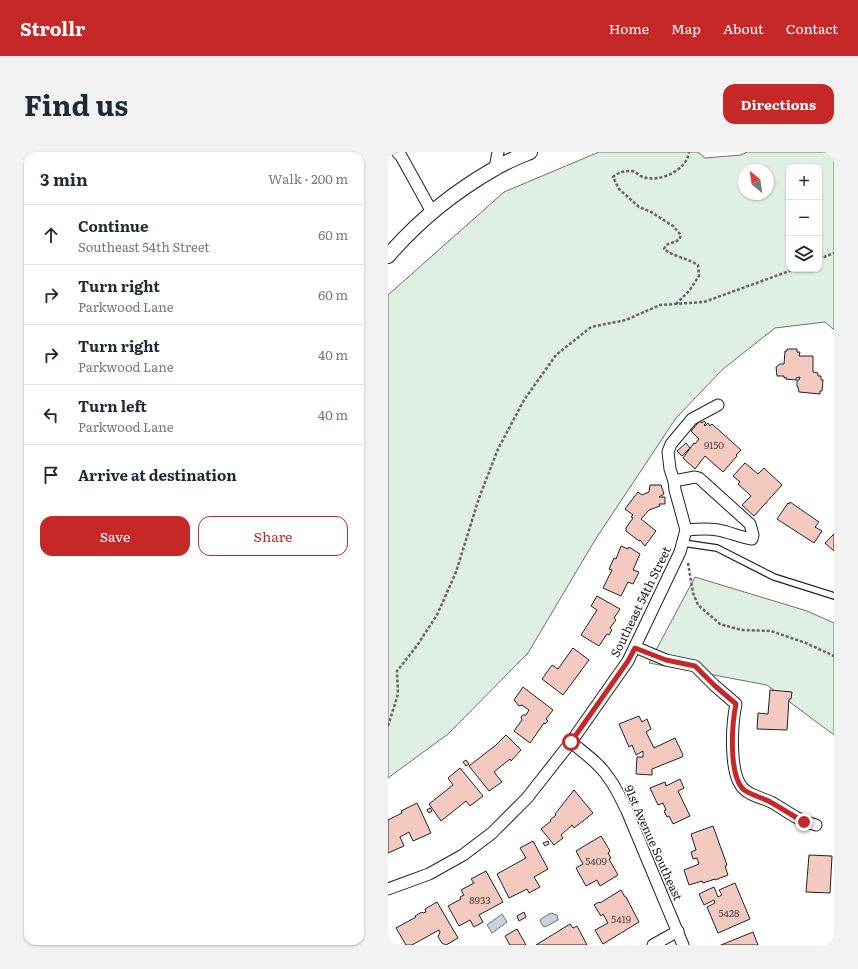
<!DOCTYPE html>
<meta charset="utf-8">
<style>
body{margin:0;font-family:Literata,serif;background:#f2f2f3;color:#1f2937}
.controls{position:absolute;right:12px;top:12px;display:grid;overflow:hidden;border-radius:8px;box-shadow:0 1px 3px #0004}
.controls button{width:36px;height:36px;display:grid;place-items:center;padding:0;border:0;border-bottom:1px solid #e0e1e3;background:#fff;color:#1f2937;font:20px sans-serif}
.compass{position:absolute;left:350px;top:12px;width:36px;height:36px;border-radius:50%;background:#fff;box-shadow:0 1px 3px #0004;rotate:331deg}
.stop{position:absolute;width:12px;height:12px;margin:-9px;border:3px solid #c62828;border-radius:50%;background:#fff}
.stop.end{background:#c62828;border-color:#fff;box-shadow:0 1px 4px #0008}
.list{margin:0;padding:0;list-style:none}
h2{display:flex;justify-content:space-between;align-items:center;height:52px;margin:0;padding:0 16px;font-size:17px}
h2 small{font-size:13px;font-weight:400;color:#747a83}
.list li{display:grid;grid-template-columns:26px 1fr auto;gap:12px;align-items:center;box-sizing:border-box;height:60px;padding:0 16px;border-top:1px solid #e0e1e3}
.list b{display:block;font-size:15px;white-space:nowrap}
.list p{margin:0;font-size:13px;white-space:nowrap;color:#747a83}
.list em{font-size:13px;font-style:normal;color:#747a83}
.actions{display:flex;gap:8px;padding:12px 16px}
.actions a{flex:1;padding:9px 0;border:1px solid #c62828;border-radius:12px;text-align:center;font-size:14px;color:#c62828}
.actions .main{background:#c62828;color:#fff}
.icon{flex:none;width:22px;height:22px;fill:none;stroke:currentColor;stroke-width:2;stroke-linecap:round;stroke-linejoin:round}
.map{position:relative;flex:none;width:446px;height:793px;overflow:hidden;border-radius:12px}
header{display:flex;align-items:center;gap:24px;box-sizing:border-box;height:56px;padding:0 20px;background:#c62828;color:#fff}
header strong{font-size:19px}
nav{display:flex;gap:22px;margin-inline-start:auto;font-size:14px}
.intro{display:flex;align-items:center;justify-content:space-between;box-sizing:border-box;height:96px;padding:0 24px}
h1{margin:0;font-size:28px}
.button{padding:10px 18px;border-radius:12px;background:#c62828;color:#fff;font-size:14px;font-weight:700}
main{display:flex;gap:24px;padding:0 24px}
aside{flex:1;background:#fff;border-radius:12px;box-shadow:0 1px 3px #0004}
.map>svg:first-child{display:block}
.green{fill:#e0efe3;stroke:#6f6f6f;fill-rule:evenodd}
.water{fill:#c7d3dd;stroke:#6f6f6f}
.building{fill:#f3c9c0;stroke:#222}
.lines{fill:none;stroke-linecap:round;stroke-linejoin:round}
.service-casing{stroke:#222;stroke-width:8}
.minor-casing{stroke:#222;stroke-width:13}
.tertiary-casing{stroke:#222;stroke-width:16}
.path{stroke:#646464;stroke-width:2.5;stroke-dasharray:3 2;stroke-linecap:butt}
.service{stroke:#fff;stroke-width:5.5}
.minor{stroke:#fff;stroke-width:11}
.tertiary{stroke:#fff;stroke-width:14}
.route{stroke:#c62828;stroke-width:5}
.labels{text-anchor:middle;stroke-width:3;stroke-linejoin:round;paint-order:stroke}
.number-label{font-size:10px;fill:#564c4a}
.street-label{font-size:12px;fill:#222;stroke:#fff}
</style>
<header>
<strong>Strollr</strong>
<nav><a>Home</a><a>Map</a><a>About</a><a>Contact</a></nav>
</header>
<div class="intro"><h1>Find us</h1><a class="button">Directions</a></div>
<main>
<aside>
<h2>3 min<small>Walk · 200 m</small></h2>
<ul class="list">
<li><svg class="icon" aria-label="ahead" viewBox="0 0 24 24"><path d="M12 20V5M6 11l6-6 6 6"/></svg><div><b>Continue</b><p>Southeast 54th Street</p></div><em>60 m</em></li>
<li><svg class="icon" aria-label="right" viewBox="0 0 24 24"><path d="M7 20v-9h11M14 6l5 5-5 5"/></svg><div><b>Turn right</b><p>Parkwood Lane</p></div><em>60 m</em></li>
<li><svg class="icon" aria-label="right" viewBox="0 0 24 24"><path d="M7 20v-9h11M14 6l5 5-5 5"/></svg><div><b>Turn right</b><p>Parkwood Lane</p></div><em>40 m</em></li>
<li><svg class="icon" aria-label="left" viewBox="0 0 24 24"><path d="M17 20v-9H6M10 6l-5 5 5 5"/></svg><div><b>Turn left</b><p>Parkwood Lane</p></div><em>40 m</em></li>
<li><svg class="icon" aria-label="arrive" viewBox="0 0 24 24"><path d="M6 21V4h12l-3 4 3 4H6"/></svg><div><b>Arrive at destination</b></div></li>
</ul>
<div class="actions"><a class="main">Save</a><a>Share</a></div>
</aside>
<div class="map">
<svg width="446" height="793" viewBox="0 0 446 793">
<rect width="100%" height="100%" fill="#fff"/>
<g class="green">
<path d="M211,0H310L317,6L353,3L359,0H446V178L437,170L387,176L335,217L288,266L207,388L140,501L60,582L0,626V143L116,40ZM401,15H431V117H401ZM356,18H380V42H356Z"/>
<path d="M307,425L419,459L446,471V583L379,533L261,511Z"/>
</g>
<g class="water">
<path d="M163,761L169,763L170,768L157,775L155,774L152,769L153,767Z"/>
<path d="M114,762L119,770L104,781L99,773Z"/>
</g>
<g class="building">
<path d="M399,197H409V200H412L411,204H425V220L430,221V224H433V228H435L434,239H432V242L411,240L410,235H409V228H411L412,225L408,226V228L398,227L399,226H396V224H389L388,215L392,212H396L397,199H399Z"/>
<path d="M310,268L314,271L316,269L318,271L316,273L317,274L320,271L322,274L324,272L353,298L348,303L349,304L335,320L317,304L307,317L295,306L306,291L307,292L311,287L303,279L311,270L309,269Z"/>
<path d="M298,291L302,296L294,304L289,299Z"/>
<path d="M357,311L370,322L376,316L394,333L366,364L354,353L363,344L350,332L352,330L345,324Z"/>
<path d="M262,333H273L276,342L271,345H277V352H271L272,354L261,358L253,367L268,379L257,394L252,388L251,389L238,379V376L245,366L243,365L245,363L237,357L250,340L254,343L261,340Z"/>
<path d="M402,350L431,370L427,375L434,379L426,391L389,367L400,351L401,352Z"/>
<path d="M446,382V399L437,391Z"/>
<path d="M233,394L240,397L241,395L252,402L245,418L251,420L245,432L240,430L233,444L215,436L224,418L221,417L226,406L228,407Z"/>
<path d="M209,444L232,457L226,466L228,468L222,476L224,478L221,483L219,482L211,494L193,483L209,458L203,454Z"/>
<path d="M185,496L201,508L175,543L154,527L164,513L170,517Z"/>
<path d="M135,535L165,558L158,567L160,569L157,572L156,571L142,591L126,579L134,568L133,565L135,563H138L141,558L134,553L131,554L126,548Z"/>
<path d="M382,538L404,540L403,547H401L399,578L369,577L370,561L380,562Z"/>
<path d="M251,564L254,570L259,567L263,577L258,580L266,596L287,586L295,603L294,605L264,617V623L248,622L249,605H255V599L248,603L244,593L241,595L231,572Z"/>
<path d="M118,583L133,598L123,609L122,607L106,620L114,630L101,639L81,614L108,593Z"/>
<path d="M78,608L81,612L78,614L75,610Z"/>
<path d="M72,616L95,644L82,654L78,649L53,669L41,652L65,633L60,626Z"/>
<path d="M292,627L296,636L290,639L302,664L285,672L281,664L279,665L276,659L278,658L275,651L270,653L262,636L277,630L278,634Z"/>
<path d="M186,638L205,661L186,676L184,673L173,683L175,686L166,693L153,677L163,669L162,668L168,663L167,662Z"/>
<path d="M29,651L43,681L25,689L21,680L12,685L16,694L0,701V668L14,661L13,659Z"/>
<path d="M42,656L44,659L41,661L39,658Z"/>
<path d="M325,674L339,713L337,714L340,723L327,728V727L315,731L314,729L301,733L296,718L311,712L309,706L305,707L303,700L308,698L303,682Z"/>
<path d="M213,684L222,699L220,701L223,706L221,707L230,723L212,734L209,728L198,734L188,716L195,712L188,699Z"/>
<path d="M145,689L160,717L146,725L152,735L141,741L139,737L121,746L109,722L138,706L132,696Z"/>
<path d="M160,689L161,692L157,694L155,691Z"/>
<path d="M421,703L444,704L442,741L418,740Z"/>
<path d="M98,719L115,750L91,763L95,770L86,775L82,768L71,774L60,754L73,747L72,745L76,743L73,738L86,731L83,727Z"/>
<path d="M347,731L362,767L330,781L319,755L327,751L326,748L316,753L311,742L326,735L330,745L334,743L331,738Z"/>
<path d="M233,738L237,745H238L251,770L215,792L207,778L220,771L215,762L213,764L206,753L211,750L212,751Z"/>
<path d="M49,750L70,786L58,793L54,791L50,785L52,780L51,778L24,793H18L8,776L28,765L27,764L34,760L35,761L38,760L37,757Z"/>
<path d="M136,760L138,765L131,769L129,764Z"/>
<path d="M182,772L185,776L189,774L199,793H148Z"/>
<path d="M129,777L138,793H122L117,784Z"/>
<path d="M365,780L370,793H333Z"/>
</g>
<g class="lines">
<defs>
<path id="service" d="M295,391L329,396L386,425L446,444"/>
<g id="minor">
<path d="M9,0L13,4L44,60"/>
<path d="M107,16L110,0"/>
<path d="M286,329L307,325L311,326L362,372L365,383L364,387C352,385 341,380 330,378C319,376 309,377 298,378"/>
<path d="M247,495L278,508L307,514L326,533L348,552C344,571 340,625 357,638C365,645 376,646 385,651C400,660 411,669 428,673"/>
<path d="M183,590C196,601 211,611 220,625C228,635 233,647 239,659L295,793"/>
<path d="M0,737L41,722L75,703L104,681L139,646L183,590L240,509L292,400L298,378L287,338L286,329L282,317L280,300L283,292L304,267L330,253"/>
<path d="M265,793L290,779"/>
</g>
<path id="tertiary" d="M0,104C30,69 66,40 106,17C117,10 130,5 142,0"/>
</defs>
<use href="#service" class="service-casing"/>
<use href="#minor" class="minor-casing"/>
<use href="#tertiary" class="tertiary-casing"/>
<g class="path">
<path d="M431,107L446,101"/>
<path d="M288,152L301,139L311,124L310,113C299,106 286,105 276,97L278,93L291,88L293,83L285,74L263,60L251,55L231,37L225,25C231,20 236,19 244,19C249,20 251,24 255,25C272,31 299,18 301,0"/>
<path d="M300,411L305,441L310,453L332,472L353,478L383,479L418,491L446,504"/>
<path d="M0,574L10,542L9,519L28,495L49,463L68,420L91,346L110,297L136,248L168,203L203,175L238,168L272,153L316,150L407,117"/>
</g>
<use href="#service" class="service"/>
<use href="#minor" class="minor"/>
<use href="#tertiary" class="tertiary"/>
</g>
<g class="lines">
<path class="route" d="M183,590L240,509L247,496L278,508L307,514L326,533L348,552C344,571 340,624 356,638C365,644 376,646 384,651C395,657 405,664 416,670"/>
</g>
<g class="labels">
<g class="number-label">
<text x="326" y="297">9150</text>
<text x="208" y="713">5409</text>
<text x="92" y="752">8933</text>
<text x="341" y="765">5428</text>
<text x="233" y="771">5419</text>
</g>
<g class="street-label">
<text transform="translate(253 450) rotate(-64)" y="4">Southeast 54th Street</text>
<text transform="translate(265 691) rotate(66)" y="4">91st Avenue Southeast</text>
</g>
</g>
</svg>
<div class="controls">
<button>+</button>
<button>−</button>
<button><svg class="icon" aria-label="layers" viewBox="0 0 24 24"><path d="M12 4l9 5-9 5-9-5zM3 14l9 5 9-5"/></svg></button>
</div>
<svg class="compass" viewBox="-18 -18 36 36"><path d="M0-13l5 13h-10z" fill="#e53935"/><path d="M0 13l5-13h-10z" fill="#747a83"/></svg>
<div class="stop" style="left:183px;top:590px"></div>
<div class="stop end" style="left:416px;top:670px"></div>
</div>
</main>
